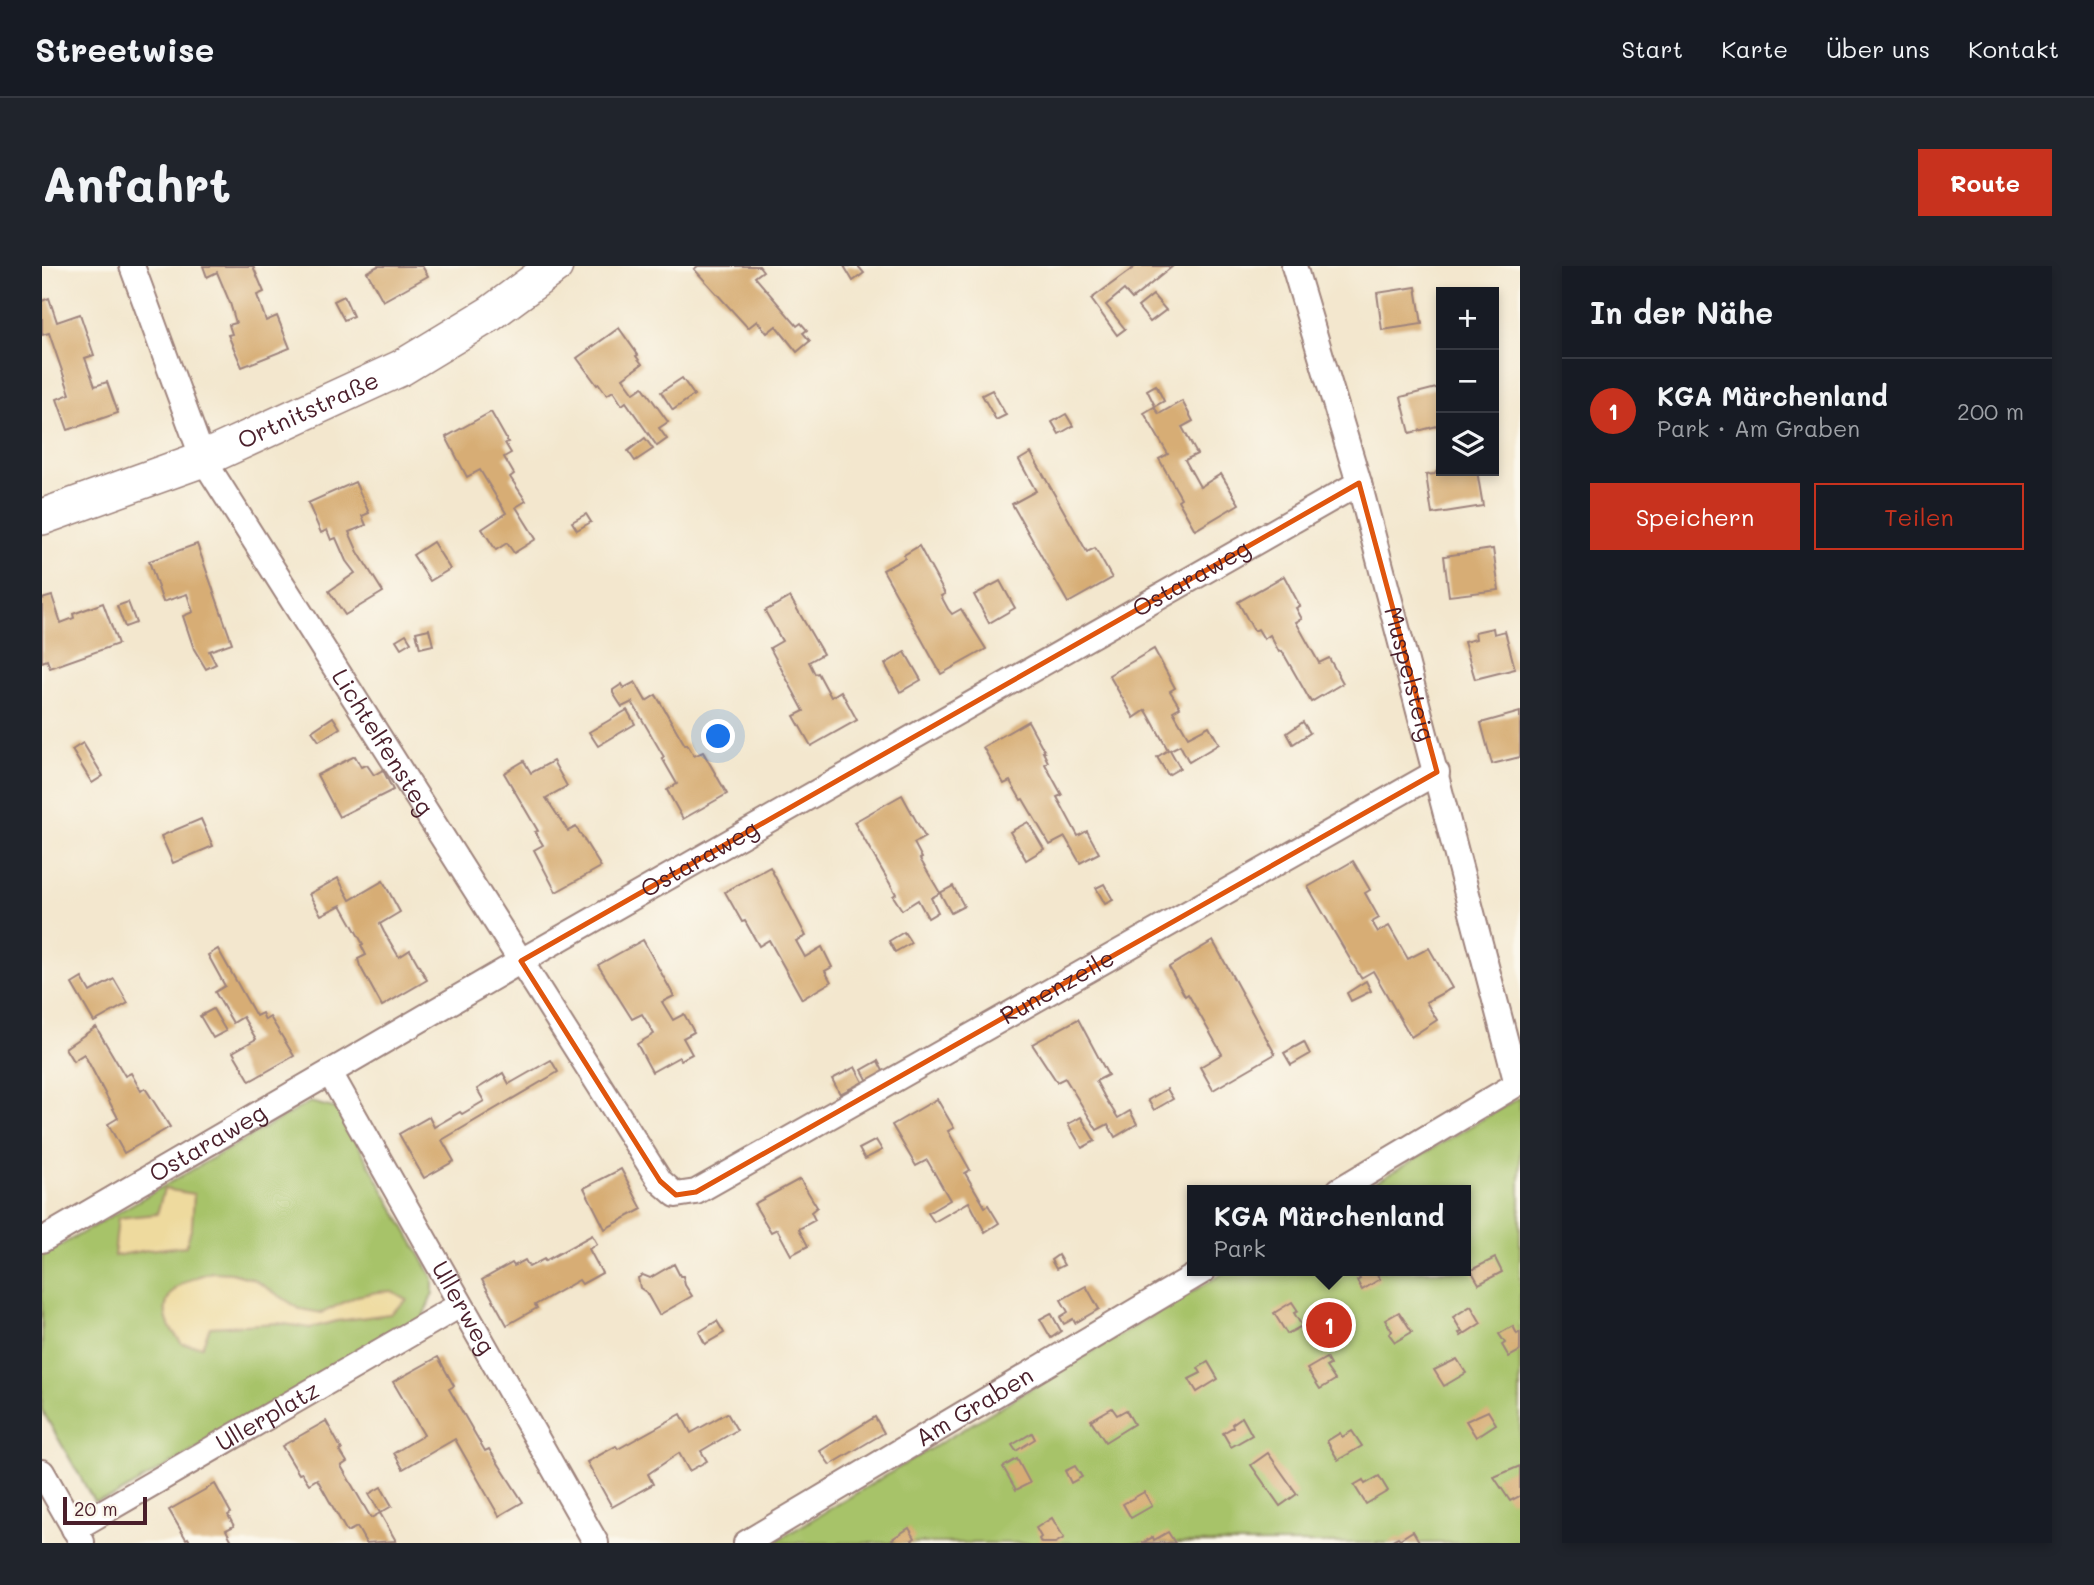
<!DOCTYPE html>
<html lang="de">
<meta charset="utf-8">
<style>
body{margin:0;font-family:Mali,sans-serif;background:#20242c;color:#f1f3f6}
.controls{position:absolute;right:21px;top:21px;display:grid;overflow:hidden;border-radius:0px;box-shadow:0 4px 10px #0003}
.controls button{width:63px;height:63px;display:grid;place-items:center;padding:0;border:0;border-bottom:2px solid #363941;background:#171b24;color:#f1f3f6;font:35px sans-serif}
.scale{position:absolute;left:21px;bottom:18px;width:84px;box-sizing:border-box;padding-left:7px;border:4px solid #4a1f2b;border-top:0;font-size:19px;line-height:24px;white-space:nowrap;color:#4a1f2b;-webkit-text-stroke:5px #fbf7ec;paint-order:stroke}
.you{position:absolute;left:677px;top:471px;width:24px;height:24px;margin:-18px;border:5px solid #fff;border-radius:50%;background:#1a73e8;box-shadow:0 0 0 10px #1a73e833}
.badge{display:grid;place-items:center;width:46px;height:46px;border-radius:50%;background:#c8321e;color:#fff;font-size:23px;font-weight:700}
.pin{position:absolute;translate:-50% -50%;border:4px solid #fff;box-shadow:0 2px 7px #0006}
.popup{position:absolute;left:1145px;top:919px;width:284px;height:91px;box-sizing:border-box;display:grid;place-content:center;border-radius:0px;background:#171b24;filter:drop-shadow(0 2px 5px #0005);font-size:23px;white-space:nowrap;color:#9ea1a6}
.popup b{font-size:26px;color:#f1f3f6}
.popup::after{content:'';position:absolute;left:50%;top:100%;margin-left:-14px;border:14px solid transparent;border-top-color:#171b24}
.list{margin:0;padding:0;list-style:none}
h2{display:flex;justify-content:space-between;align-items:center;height:91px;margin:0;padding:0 28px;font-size:30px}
h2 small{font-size:23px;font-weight:400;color:#9ea1a6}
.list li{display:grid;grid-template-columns:46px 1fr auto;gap:21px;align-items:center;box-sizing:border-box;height:105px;padding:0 28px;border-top:2px solid #363941}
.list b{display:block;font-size:26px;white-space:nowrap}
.list p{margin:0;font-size:23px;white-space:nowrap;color:#9ea1a6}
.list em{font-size:23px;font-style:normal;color:#9ea1a6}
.actions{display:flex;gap:14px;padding:21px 28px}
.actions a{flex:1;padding:16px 0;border:2px solid #c8321e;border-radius:0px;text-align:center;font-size:24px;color:#c8321e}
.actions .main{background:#c8321e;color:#fff}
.icon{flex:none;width:38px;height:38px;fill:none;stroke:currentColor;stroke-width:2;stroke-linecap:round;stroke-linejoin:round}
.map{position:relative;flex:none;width:1478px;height:1277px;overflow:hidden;border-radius:0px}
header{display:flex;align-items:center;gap:42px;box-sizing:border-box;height:98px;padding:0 35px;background:#171b24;border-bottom:2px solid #363941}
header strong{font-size:33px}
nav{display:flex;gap:38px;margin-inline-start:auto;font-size:24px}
.intro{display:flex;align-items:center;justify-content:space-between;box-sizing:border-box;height:168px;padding:0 42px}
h1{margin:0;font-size:49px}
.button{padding:18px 32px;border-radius:0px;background:#c8321e;color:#fff;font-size:24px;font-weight:700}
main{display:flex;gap:42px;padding:0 42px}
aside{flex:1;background:#171b24;border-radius:0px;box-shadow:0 4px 10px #0003}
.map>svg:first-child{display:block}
.green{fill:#a7c369;stroke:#78714a;stroke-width:2}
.sand{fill:#eeda9e;stroke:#9c7c64;stroke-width:2}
.building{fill:#d7ad75}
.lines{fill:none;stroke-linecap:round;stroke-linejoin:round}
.street-casing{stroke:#9e837c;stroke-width:28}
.secondary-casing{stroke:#9e837c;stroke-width:38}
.street{stroke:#fff;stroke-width:24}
.secondary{stroke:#fff;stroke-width:35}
.marked{fill:none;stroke:#e0560e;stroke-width:5;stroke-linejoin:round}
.labels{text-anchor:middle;stroke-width:7;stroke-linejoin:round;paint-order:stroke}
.street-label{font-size:24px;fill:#4a1f2b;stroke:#fbf7ec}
</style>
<header>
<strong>Streetwise</strong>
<nav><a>Start</a><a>Karte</a><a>Über uns</a><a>Kontakt</a></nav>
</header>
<div class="intro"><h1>Anfahrt</h1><a class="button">Route</a></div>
<main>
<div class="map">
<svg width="1478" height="1277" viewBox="0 0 1478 1277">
<rect width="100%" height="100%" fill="#fbf7ec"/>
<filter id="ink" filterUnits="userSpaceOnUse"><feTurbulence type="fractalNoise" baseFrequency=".0143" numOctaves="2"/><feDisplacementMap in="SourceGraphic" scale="14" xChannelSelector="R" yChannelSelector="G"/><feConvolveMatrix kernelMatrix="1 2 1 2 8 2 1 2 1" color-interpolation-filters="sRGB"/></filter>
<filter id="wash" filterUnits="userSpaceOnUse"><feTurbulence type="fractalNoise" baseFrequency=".00686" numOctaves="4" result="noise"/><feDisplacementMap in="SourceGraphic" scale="28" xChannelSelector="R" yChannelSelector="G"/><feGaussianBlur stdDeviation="1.57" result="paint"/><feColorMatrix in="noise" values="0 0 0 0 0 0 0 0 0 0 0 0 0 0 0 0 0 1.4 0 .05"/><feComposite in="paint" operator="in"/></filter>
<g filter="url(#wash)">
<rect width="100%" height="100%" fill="#f3e7ce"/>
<g class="green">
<path d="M1478,831V1277H731L1185,1005H1424V924H1320Z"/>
<path d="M268,836L296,843L391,1012V1027L380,1053L71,1231L52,1235L0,1144V990Z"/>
</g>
<g class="sand">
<path d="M122,923L152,928L150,960L144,980L106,984L72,990L76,952L115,948Z"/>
<path d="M170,1006L189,1007L211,1013L258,1043L280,1047L315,1030L335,1026L350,1025L365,1034L348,1048L295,1055L268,1062L236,1057L168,1061L160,1080L140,1078C136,1072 130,1065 127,1059C113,1026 145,1013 170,1006Z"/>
</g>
<g id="blocks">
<g class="building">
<path d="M161,0H211L222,26L215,29L224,55L235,50L248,82L200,101L186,69L190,68L187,59L194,57L188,37L175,6L165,11Z"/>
<path d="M336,0H380L386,10L341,35L325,6Z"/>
<path d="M656,0H717L721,5L713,11L755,60L759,57L765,64L761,67L768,75L755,86L734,60L725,67L715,55L706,62L652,3Z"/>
<path d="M802,0H816L822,7L811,15Z"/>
<path d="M1094,0H1131L1090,33L1082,24L1064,39L1083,63L1075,69L1049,33Z"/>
<path d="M1374,21L1380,58L1340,64L1335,27Z"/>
<path d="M1111,29L1124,44L1108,56L1096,41Z"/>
<path d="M302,30L311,50L302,54L292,35Z"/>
<path d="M7,32L15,56L38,48L52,89L43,92L53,120L65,116L76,147L26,164L15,133L28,128L7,67L0,69V35Z"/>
<path d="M577,62L596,89L594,90L600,98L581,112L592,127L601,121L626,156L617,162L625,173L615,180L584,136L580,139L571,125L565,129L557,118L555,119L535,92Z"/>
<path d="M640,112L652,129L631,144L619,126Z"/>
<path d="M1114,119L1122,135L1113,140L1105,124Z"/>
<path d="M1398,121L1399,159L1368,167L1359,131Z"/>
<path d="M950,124L964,149L954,154L940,129Z"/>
<path d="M1140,135L1151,155L1140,161L1155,188L1143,194L1158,221L1179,208L1197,238L1153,264L1136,234L1139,232L1117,193L1126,188L1102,147L1112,141L1117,148Z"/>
<path d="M449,146L466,176L463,177L469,187L462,191L472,208L468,211L484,235L474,241L494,273L472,287L465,277L454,284L440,263L464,247L438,204L425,211L404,171Z"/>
<path d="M1024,148L1031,160L1017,168L1010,156Z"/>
<path d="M603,172L611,183L593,195L586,185Z"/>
<path d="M989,187L1045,286L1053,282L1070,312L1026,337L970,238L994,225L977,194Z"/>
<path d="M1399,198V205H1435L1441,240L1390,248L1384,209L1393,208Z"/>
<path d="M313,216L327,247L320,250L324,259L307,266L316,286L341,326L303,349L287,325L313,307L304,295L294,272L289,274L285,264L279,267L266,237Z"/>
<path d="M544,248L549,256L535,264L530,256Z"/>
<path d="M391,276L408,303L388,315L371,289Z"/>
<path d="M155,278L190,377L167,385L174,398L164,403L152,383L141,350L151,346L145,328L121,336L107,295Z"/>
<path d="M877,280L903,328L899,330L906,343L910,348L919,343L944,383L899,408L841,304L863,292L862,289Z"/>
<path d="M1451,283L1457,324L1407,330L1402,290Z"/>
<path d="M1242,310L1258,340L1254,342L1260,353L1254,356L1277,397L1287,392L1301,417L1269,436L1240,385L1237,386L1228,369L1222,373L1216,363L1212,365L1196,336Z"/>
<path d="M958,315L973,342L947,357L932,329Z"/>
<path d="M10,330L19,357L32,352L31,348L61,337L76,378L8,402L5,394L0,396V333Z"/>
<path d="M748,331L781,388L767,396L773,408L776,407L789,431L799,425L815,454L769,480L752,450L762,445L728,382L740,375L723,345Z"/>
<path d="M86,336L94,357L83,361L75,340Z"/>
<path d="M1451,362L1452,368L1463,365L1473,403L1433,413L1422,376L1434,373L1433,366Z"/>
<path d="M387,363L391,379L378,382L374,366Z"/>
<path d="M364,368L369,376L359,382L354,374Z"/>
<path d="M1112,383L1133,422L1128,425L1138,441L1131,445L1146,471L1167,460L1177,478L1147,496L1138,479L1128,484L1138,502L1126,509L1115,491L1126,484L1104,444L1092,452L1067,409Z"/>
<path d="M863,386L879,414L858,426L843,398Z"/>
<path d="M593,416L604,435L614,429L643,479L645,478L652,490L661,486L685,528L641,553L625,524L635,518L620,492L622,491L590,436L580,441L571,427V424L580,418L582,422Z"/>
<path d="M585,444L593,458L556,480L547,466Z"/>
<path d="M1478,446V491L1450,498L1439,457Z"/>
<path d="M291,451L298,462L277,475L270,465Z"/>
<path d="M986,455L1003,486H1001L1006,496L1003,498L1020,529L1015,531L1036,570L1045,565L1057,587L1038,597L1023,571L1008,579L981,533L979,534L968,515L962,518L941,481Z"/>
<path d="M1261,456L1268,467L1251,478L1245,467Z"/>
<path d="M41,477L61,510L50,517L30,484Z"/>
<path d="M313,490L319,501L325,499L332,509L341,504L351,524L297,551L275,509Z"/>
<path d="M482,495L489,507L511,495L525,520L504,532L526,565L534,561L559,601L514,626L492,584L501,579L493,566L496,565L462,507Z"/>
<path d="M860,529L883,571L872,577L880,592L878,593L898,627L911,620L922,640L909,647L898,627L889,632L896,646L886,652L876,634L860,644L851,630L854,628L812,556Z"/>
<path d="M159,553L171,580L131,597L119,570Z"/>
<path d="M986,556L1002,583L984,594L968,566Z"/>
<path d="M1311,595L1328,624L1323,627L1337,652L1330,656L1336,666L1347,660L1366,693L1387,682L1410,722L1384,736L1395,754L1369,771L1331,705L1319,712L1266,621Z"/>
<path d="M728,601L764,670L754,675L763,691L780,681L790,701L783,705L789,716L760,733L727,674L717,680L703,655L700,656L683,626Z"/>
<path d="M296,612L308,634L341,615L358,646L338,658L342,666L357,691L368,684L385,714L340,740L318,700L316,693L324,689L319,679L321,678L299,639L279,649L267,628Z"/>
<path d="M1062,618L1071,634L1063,638L1054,622Z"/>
<path d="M862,666L869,677L853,686L847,675Z"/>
<path d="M601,674L632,730L620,736L631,754L642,748L652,766L641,772L650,788L639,794L637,791L610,806L595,778L612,768L600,748L590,753L556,699Z"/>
<path d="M1171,675L1233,788L1171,824L1158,801L1180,788L1146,728L1143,730L1127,701Z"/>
<path d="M176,683L214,750L220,747L223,754L228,751L252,790L208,815L191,786L214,773L201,751L191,757L173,726L183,720L166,689Z"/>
<path d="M40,712L48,726L72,713L86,737L52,756L30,718Z"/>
<path d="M1324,715L1329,725L1309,735L1305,727Z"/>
<path d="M171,743L184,765L171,772L158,750Z"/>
<path d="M1036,753L1066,809L1054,815L1062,830L1076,852L1088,845L1095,858L1073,871L1066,858L1055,864L1023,812L1015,816L990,778Z"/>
<path d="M54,761L83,810L89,807L99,825L103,822L128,861L82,887L66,858L76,852L42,788L31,795L23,782Z"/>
<path d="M1262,776L1268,788L1249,799L1242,787Z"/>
<path d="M509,794L516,806L400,874L412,895L382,912L357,868L387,851L392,861L418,846L420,848L442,835L435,823L461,807L467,818Z"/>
<path d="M836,795L843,809L827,817L820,804Z"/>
<path d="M813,801L821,816L798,828L790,813Z"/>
<path d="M1125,823L1131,833L1112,844L1106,834Z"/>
<path d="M895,833L912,862L906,865L928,904L923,907L943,941L946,939L957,957L943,966L927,936L892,956L886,947L908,934L885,894L874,900L850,859Z"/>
<path d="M1039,851L1053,875L1040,882L1026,858Z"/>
<path d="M834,874L840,884L823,893L817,883Z"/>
<path d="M579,903L600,943L563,963L542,922Z"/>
<path d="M758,913L775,941L769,946L773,954L757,963L766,980L749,989L735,963L729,966L712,938Z"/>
<path d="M550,969L555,978L547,983L560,1007L540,1018L537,1014L493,1039L495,1042L465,1059L440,1014L470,997L472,1000L483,994L487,1001L502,993L503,995Z"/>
<path d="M1016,989L1022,999L1014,1003L1009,994Z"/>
<path d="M1453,992L1460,1006L1437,1018L1429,1004Z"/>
<path d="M632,998L638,1010H641L643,1019L650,1030L617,1049L604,1026L598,1022L596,1012L601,1009L608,1012Z"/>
<path d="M1313,1005H1333L1338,1013L1320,1024L1315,1015L1318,1013Z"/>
<path d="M1044,1020L1057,1043L1033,1057L1031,1053L1022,1058L1018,1051L1026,1046L1019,1034Z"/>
<path d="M1250,1036L1256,1045L1252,1047L1260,1060L1245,1068L1232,1047Z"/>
<path d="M1429,1040L1439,1057L1419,1070L1417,1067L1420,1066L1411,1051Z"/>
<path d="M1357,1046L1370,1066L1353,1076L1347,1068L1350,1065L1343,1054Z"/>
<path d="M1009,1047L1019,1065L1009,1072L998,1053Z"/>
<path d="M675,1055L682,1067L663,1078L657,1066Z"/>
<path d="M1471,1060L1475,1068L1478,1066V1085L1467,1091L1460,1079L1463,1077L1457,1068Z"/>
<path d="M396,1091L412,1120L407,1123L443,1185L447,1183L481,1236L457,1250L413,1173L361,1203L352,1187L382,1169L351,1116Z"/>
<path d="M1284,1092L1288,1099L1284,1101L1293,1114L1278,1123L1265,1103Z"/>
<path d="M1415,1093L1424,1107L1402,1120L1392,1104Z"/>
<path d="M1166,1096L1176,1113L1155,1126L1147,1113L1159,1107L1156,1102Z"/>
<path d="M1070,1142L1075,1149L1084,1144L1092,1158L1063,1176L1049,1154Z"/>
<path d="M1446,1145L1454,1158L1434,1171L1424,1155Z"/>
<path d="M685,1147L695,1164L659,1185L665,1195L647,1205L637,1187L606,1208L611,1218L570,1241L545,1196L574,1180L576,1183L639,1148L649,1167Z"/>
<path d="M833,1151L842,1167L788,1199L778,1185Z"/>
<path d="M1200,1151L1210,1169L1189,1181L1181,1167L1191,1161L1190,1158Z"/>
<path d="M284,1155L300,1184L298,1185L305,1196L299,1200L329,1252L338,1247L354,1275L324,1277L315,1261L305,1266L275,1213L267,1218L260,1207L257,1208L240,1180Z"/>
<path d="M1310,1165L1320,1180L1296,1194L1285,1175L1298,1167L1300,1171Z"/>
<path d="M990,1167L993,1173L974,1185L970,1179Z"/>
<path d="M1226,1187L1255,1228L1238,1240L1209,1199Z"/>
<path d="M975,1193L988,1217L974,1224L961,1201Z"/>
<path d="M1033,1200L1040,1211L1029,1217L1023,1205Z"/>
<path d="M1478,1200V1230L1468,1235L1452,1211Z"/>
<path d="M1337,1210L1346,1225L1324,1238L1312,1219L1321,1214L1323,1218Z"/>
<path d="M173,1218L189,1247L186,1249L192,1260L184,1264L191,1277H149L146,1272L144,1273L127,1244Z"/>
<path d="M339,1221L350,1240L338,1247L327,1228Z"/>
<path d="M1102,1226L1110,1240L1089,1252L1081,1238Z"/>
<path d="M1010,1252L1022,1272L1013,1277H999L997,1273L999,1271L994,1262Z"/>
<path d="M867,1262L873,1272L870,1274L872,1277H853L850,1273Z"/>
<path d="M1371,1265L1378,1277H1345L1356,1271L1358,1273Z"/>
<path d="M1126,1266L1133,1277H1100L1111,1271L1112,1274Z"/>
</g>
</g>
</g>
<g filter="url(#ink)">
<use href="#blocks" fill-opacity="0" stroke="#9e837c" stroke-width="2"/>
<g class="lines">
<defs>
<g id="street">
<path id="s1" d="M90,0L161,193L618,915L634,929L654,926L1395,506"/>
<path id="s2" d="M1252,0L1317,217L1475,818L1297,924"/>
<path id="s3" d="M288,807L554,1277"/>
<path id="s4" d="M0,974L479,695L1317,217"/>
<path d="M0,1206L40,1276"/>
<path id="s5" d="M32,1263L418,1039"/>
<path id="s6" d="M704,1277L1161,1005"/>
</g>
<g id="secondary">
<path id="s7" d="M0,251L161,193L359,102L448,48L513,0"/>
</g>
</defs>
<use href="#street" class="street-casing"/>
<use href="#secondary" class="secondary-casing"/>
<use href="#street" class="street"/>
<use href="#secondary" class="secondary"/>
</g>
</g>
<path class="marked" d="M1317,217L1395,506L654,926L634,929L618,915L479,695Z"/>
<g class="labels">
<g class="street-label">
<text dy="8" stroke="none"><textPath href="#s7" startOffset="287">Ortnitstraße</textPath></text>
<text dy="8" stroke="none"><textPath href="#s4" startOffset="1326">Ostaraweg</textPath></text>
<text dy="8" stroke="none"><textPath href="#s2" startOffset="424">Muspelsteig</textPath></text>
<text dy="8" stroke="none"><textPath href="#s1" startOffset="541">Lichtelfensteg</textPath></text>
<text dy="8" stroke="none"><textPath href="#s4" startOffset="760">Ostaraweg</textPath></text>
<text dy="8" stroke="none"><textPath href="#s1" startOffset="1517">Runenzeile</textPath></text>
<text dy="8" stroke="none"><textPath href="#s4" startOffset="192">Ostaraweg</textPath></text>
<text dy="8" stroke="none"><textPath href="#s3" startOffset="270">Ullerweg</textPath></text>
<text dy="8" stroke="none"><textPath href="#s6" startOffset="266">Am Graben</textPath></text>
<text dy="8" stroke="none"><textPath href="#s5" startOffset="224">Ullerplatz</textPath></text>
</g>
</g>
</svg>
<div class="controls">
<button>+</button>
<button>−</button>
<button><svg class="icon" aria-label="layers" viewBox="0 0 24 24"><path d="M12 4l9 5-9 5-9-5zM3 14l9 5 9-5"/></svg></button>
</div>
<div class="scale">20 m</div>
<div class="you"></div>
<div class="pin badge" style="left:1287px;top:1059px">1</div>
<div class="popup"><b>KGA Märchenland</b>Park</div>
</div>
<aside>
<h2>In der Nähe<small></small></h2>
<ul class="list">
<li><span class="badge">1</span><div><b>KGA Märchenland</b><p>Park · Am Graben</p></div><em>200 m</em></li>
</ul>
<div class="actions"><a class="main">Speichern</a><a>Teilen</a></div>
</aside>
</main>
